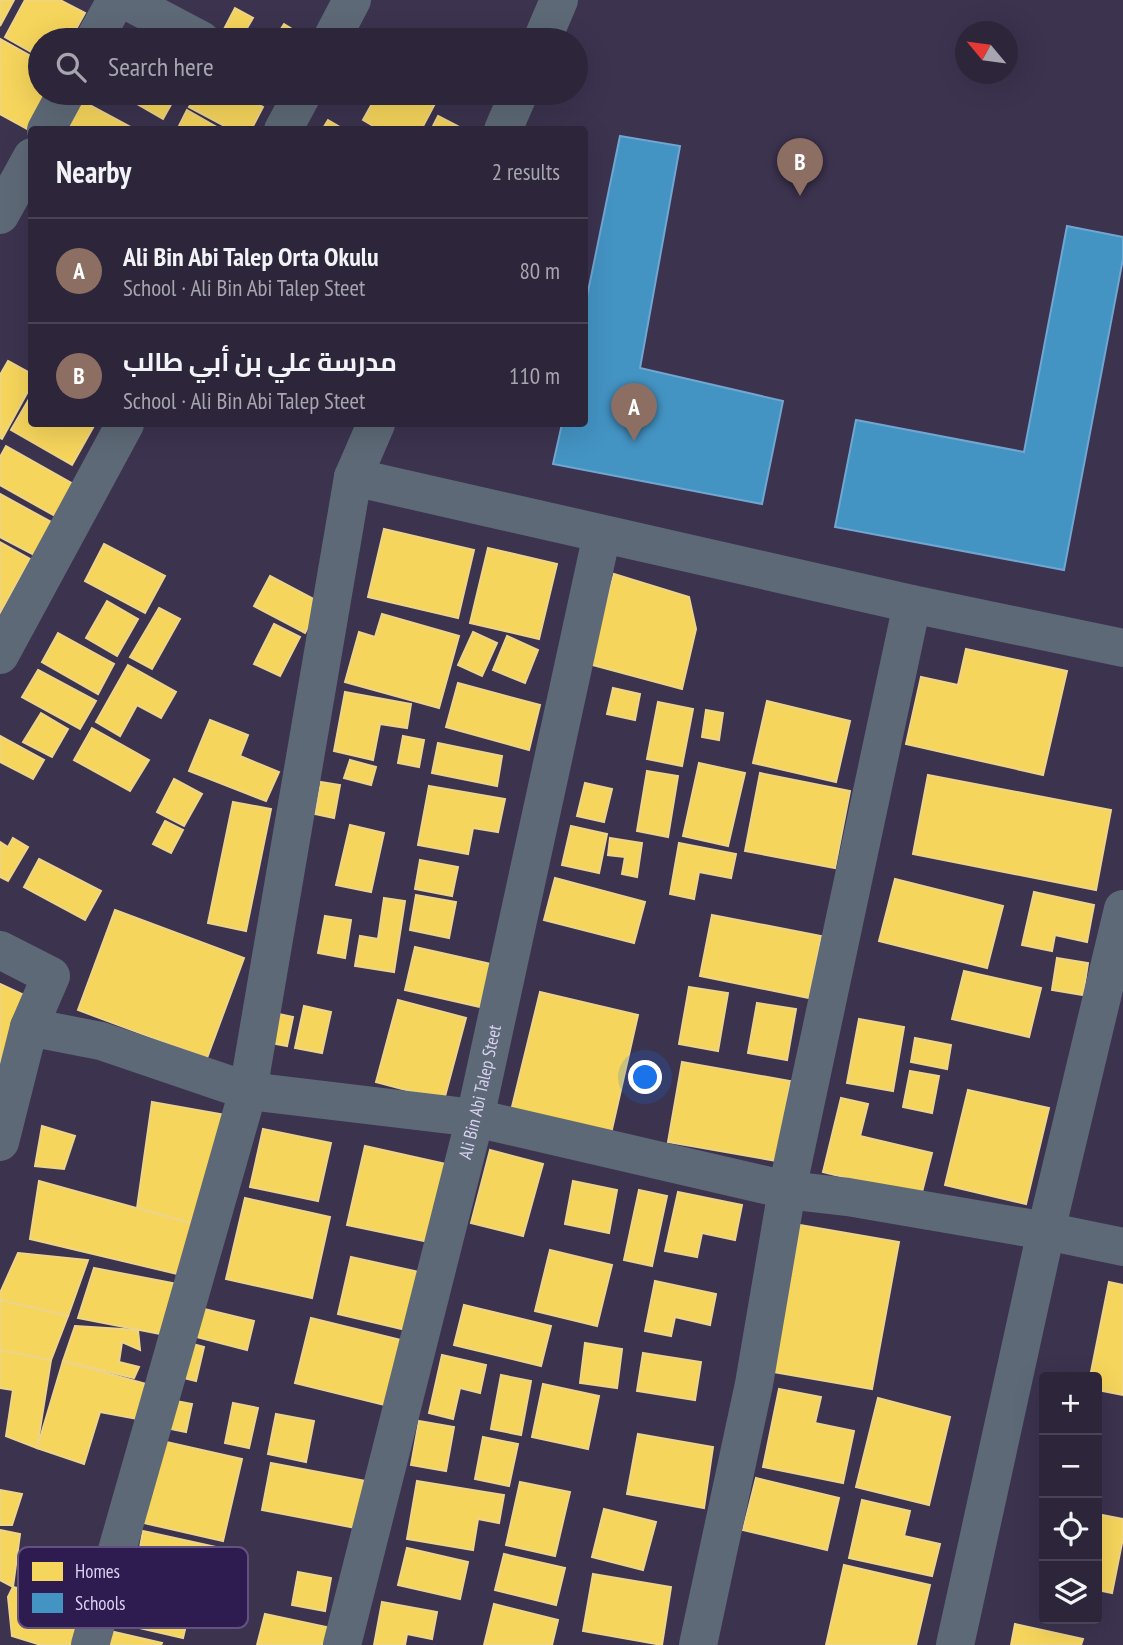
<!DOCTYPE html>
<meta charset="utf-8">
<style>
body{margin:0;font-family:"PT Sans Narrow",Cairo,sans-serif;background:#352e42;color:#f1f3f6}
.controls{position:absolute;right:21px;bottom:21px;display:grid;overflow:hidden;border-radius:7px;box-shadow:0 7px 28px #0002}
.controls button{width:63px;height:63px;display:grid;place-items:center;padding:0;border:0;border-bottom:2px solid #484355;background:#2d263b;color:#f1f3f6;font:35px sans-serif}
.compass{position:absolute;left:955px;top:21px;width:63px;height:63px;border-radius:50%;background:#2d263b;box-shadow:0 7px 28px #0002;rotate:299deg}
.you{position:absolute;left:646px;top:1078px;width:24px;height:24px;margin:-18px;border:5px solid #fff;border-radius:50%;background:#1a73e8;box-shadow:0 0 0 10px #1a73e833}
.badge{display:grid;place-items:center;width:46px;height:46px;border-radius:50%;background:#ea580c;color:#fff;font-size:23px;font-weight:700}
.pin{position:absolute;translate:-50% -58px;filter:drop-shadow(0 2px 4px #0008)}
.pin::after{content:'';position:absolute;top:37px;width:24px;height:21px;background:inherit;clip-path:polygon(0 0,100% 0,50% 100%)}
.list{margin:0;padding:0;list-style:none}
h2{display:flex;justify-content:space-between;align-items:center;height:91px;margin:0;padding:0 28px;font-size:30px}
h2 small{font-size:23px;font-weight:400;color:#a7a5af}
.list li{display:grid;grid-template-columns:46px 1fr auto;gap:21px;align-items:center;box-sizing:border-box;height:105px;padding:0 28px;border-top:2px solid #484355}
.list b{display:block;font-size:26px;white-space:nowrap}
.list p{margin:0;font-size:23px;white-space:nowrap;color:#a7a5af}
.list em{font-size:23px;font-style:normal;color:#a7a5af}
.icon{flex:none;width:38px;height:38px;fill:none;stroke:currentColor;stroke-width:2;stroke-linecap:round;stroke-linejoin:round}
.map{position:relative;flex:none;width:1123px;height:1645px;overflow:hidden}
.search{position:absolute;background:#2d263b;box-shadow:0 7px 28px #0002;left:28px;top:28px;width:560px;height:77px;display:flex;align-items:center;gap:18px;box-sizing:border-box;padding:0 24px;border-radius:38px;color:#a7a5af;font-size:26px}
.panel{position:absolute;background:#2d263b;box-shadow:0 7px 28px #0002;left:28px;top:126px;width:560px;height:301px;border-radius:7px}
.map>svg:first-child{display:block}
.homes{fill:#f6d55c;stroke:#eed489;stroke-width:2}
.schools{fill:#4393c3;stroke:#70a6d1;stroke-width:2}
.lines{fill:none;stroke-linecap:round;stroke-linejoin:round}
.street{stroke:#5e6977;stroke-width:38}
.labels{text-anchor:middle;stroke-width:7;stroke-linejoin:round;paint-order:stroke}
.street-label{font-size:18px;fill:#dad2f3;stroke:#2e1b50}
.key{fill:#2e1b50;stroke:#625281;stroke-width:2}
.key-label{font-size:19px;fill:#dad2f3}
</style>
<div class="map">
<svg width="1123" height="1645" viewBox="0 0 1123 1645">
<rect width="100%" height="100%" fill="#3c334f"/>
<g class="homes">
<path d="M0,0H14L0,26Z"/>
<path d="M25,0H60L85,13L70,40H40V57L5,37Z"/>
<path d="M235,8L253,18L240,40L223,31Z"/>
<path d="M284,24L302,35L299,40H274Z"/>
<path d="M0,39L40,61V93H46L27,129L0,114Z"/>
<path d="M134,93H158L173,101L163,119L130,100Z"/>
<path d="M197,93H236L263,107L251,130H232L189,107Z"/>
<path d="M378,93H429L438,98L421,130H380L363,120Z"/>
<path d="M82,101L136,130H67Z"/>
<path d="M187,110L222,130H177Z"/>
<path d="M438,116L465,130H431Z"/>
<path d="M328,120L345,130H322Z"/>
<path d="M8,361L32,374V384L2,439L0,438V375Z"/>
<path d="M32,394V424H95L72,465L11,430Z"/>
<path d="M6,446L73,484L55,516L0,485V457Z"/>
<path d="M0,494L53,523L36,556L0,537Z"/>
<path d="M384,529L474,550L458,618L368,597Z"/>
<path d="M0,542L30,559L0,613Z"/>
<path d="M104,544L165,576L145,613L85,581Z"/>
<path d="M488,548L557,564L539,639L470,623Z"/>
<path d="M614,574L689,597L696,629L682,689L589,664Z"/>
<path d="M270,576L321,603L305,633L254,606Z"/>
<path d="M107,601L138,619L117,656L86,638Z"/>
<path d="M159,608L180,619L152,669L130,657Z"/>
<path d="M382,614L459,636L439,708L345,682L359,632L375,637Z"/>
<path d="M274,624L300,637L280,676L254,664Z"/>
<path d="M473,632L497,643L482,676L458,665Z"/>
<path d="M58,633L114,664L98,694L42,662Z"/>
<path d="M507,636L538,650L525,683L493,670Z"/>
<path d="M966,649L1067,671L1043,775L906,744L921,677L958,685Z"/>
<path d="M128,665L176,692L161,718L137,705L120,736L96,722Z"/>
<path d="M38,670L96,701L80,729L22,697Z"/>
<path d="M458,683L540,705L529,750L446,727Z"/>
<path d="M613,688L640,694L635,720L607,714Z"/>
<path d="M345,692L411,704L407,728L380,724L373,760L334,751Z"/>
<path d="M767,701L850,721L836,782L753,763Z"/>
<path d="M658,702L693,709L682,766L647,759Z"/>
<path d="M706,710L723,713L719,740L702,737Z"/>
<path d="M41,713L68,729L52,757L23,742Z"/>
<path d="M210,720L248,735L240,756L279,772L266,801L189,771Z"/>
<path d="M92,728L149,760L130,791L74,760Z"/>
<path d="M0,736L44,760L33,779L0,762Z"/>
<path d="M403,736L424,740L419,767L398,763Z"/>
<path d="M438,743L502,756L497,786L432,773Z"/>
<path d="M350,760L376,767L371,785L344,778Z"/>
<path d="M699,763L745,773L728,846L683,836Z"/>
<path d="M647,771L678,776L668,837L637,831Z"/>
<path d="M760,773L850,791L835,868L745,851Z"/>
<path d="M928,775L1111,810L1096,890L913,854Z"/>
<path d="M174,779L202,794L184,826L157,812Z"/>
<path d="M321,782L340,785L334,818L315,814Z"/>
<path d="M585,783L612,789L604,822L577,816Z"/>
<path d="M429,786L505,799L498,832L473,828L468,854L418,845Z"/>
<path d="M233,802L271,809L246,931L208,923Z"/>
<path d="M165,821L183,830L171,853L153,844Z"/>
<path d="M350,825L384,833L371,892L336,885Z"/>
<path d="M571,826L607,834L599,873L562,865Z"/>
<path d="M13,838L28,847L8,881L0,877V842L8,847Z"/>
<path d="M610,838L642,843L637,877L622,874L625,857L608,855Z"/>
<path d="M679,843L736,854L731,878L699,872L694,899L670,894Z"/>
<path d="M39,859L101,891L85,920L24,887Z"/>
<path d="M420,860L458,867L452,896L415,889Z"/>
<path d="M555,878L645,902L634,943L544,920Z"/>
<path d="M895,879L1003,906L987,968L879,941Z"/>
<path d="M1034,892L1094,905L1087,942L1055,935L1052,951L1022,945Z"/>
<path d="M416,895L456,902L449,938L410,930Z"/>
<path d="M384,898L405,901L394,972L355,966L360,936L378,939Z"/>
<path d="M115,910L244,958L207,1058L78,1010Z"/>
<path d="M712,915L821,936L809,998L700,976Z"/>
<path d="M325,916L351,920L345,958L318,953Z"/>
<path d="M415,947L491,964L480,1007L405,990Z"/>
<path d="M1057,958L1088,963L1083,995L1052,990Z"/>
<path d="M964,971L1041,988L1029,1037L952,1019Z"/>
<path d="M0,984L50,1007L0,1101Z"/>
<path d="M689,987L728,993L718,1051L679,1044Z"/>
<path d="M540,992L638,1015L610,1138L510,1115Z"/>
<path d="M398,1000L466,1018L444,1100L376,1082Z"/>
<path d="M757,1003L796,1009L787,1060L748,1053Z"/>
<path d="M304,1006L331,1012L322,1053L295,1048Z"/>
<path d="M265,1011L293,1017L287,1046L260,1041Z"/>
<path d="M859,1019L904,1027L893,1091L847,1083Z"/>
<path d="M915,1038L951,1045L947,1069L911,1062Z"/>
<path d="M682,1062L790,1081L777,1161L668,1142Z"/>
<path d="M910,1071L939,1076L932,1113L903,1107Z"/>
<path d="M968,1090L1049,1108L1026,1204L945,1185Z"/>
<path d="M841,1098L868,1104L860,1136L932,1153L921,1196L823,1172Z"/>
<path d="M152,1102L237,1117L201,1226L137,1208Z"/>
<path d="M42,1126L75,1136L64,1169L35,1166Z"/>
<path d="M263,1129L331,1143L318,1201L250,1187Z"/>
<path d="M365,1146L446,1164L429,1242L347,1225Z"/>
<path d="M490,1150L543,1164L523,1236L471,1223Z"/>
<path d="M39,1181L201,1226L190,1277L30,1239Z"/>
<path d="M573,1181L617,1190L609,1233L565,1224Z"/>
<path d="M639,1190L667,1196L652,1266L624,1260Z"/>
<path d="M678,1192L742,1205L735,1240L702,1233L697,1257L665,1251Z"/>
<path d="M245,1198L330,1217L312,1298L226,1279Z"/>
<path d="M800,1225L899,1242L872,1389L773,1372Z"/>
<path d="M550,1250L612,1265L597,1326L535,1311Z"/>
<path d="M18,1253L88,1260L68,1316L0,1300V1293Z"/>
<path d="M351,1257L419,1272L406,1330L338,1314Z"/>
<path d="M94,1268L188,1286L171,1336L78,1318Z"/>
<path d="M655,1281L716,1294L710,1325L675,1317L671,1336L645,1331Z"/>
<path d="M1109,1282L1123,1285V1395L1097,1390V1377H1090Z"/>
<path d="M0,1300L68,1316L51,1360L0,1350Z"/>
<path d="M464,1305L551,1326L541,1366L454,1345Z"/>
<path d="M196,1307L254,1321L247,1350L189,1335Z"/>
<path d="M311,1318L409,1342L393,1407L295,1383Z"/>
<path d="M75,1326L138,1330L140,1350L122,1342L119,1362L139,1367L134,1378L63,1361Z"/>
<path d="M185,1342L204,1347L196,1381L176,1376Z"/>
<path d="M585,1343L622,1349L617,1388L580,1383Z"/>
<path d="M0,1350L51,1360L37,1448L6,1436L13,1390L0,1388Z"/>
<path d="M643,1353L701,1362L695,1400L637,1391Z"/>
<path d="M442,1355L486,1365L480,1393L460,1388L453,1419L429,1413Z"/>
<path d="M63,1361L146,1384L138,1419L100,1412L84,1464L37,1448Z"/>
<path d="M501,1375L531,1381L521,1435L491,1429Z"/>
<path d="M543,1384L599,1396L588,1449L532,1437Z"/>
<path d="M779,1389L821,1397L815,1423L854,1431L843,1483L763,1467Z"/>
<path d="M878,1398L950,1417L929,1505L856,1487Z"/>
<path d="M171,1400L192,1404L186,1432L166,1428Z"/>
<path d="M233,1403L258,1408L249,1448L225,1443Z"/>
<path d="M276,1414L314,1421L306,1462L268,1454Z"/>
<path d="M419,1421L454,1427L446,1471L411,1465Z"/>
<path d="M638,1434L713,1447L704,1508L627,1494Z"/>
<path d="M483,1437L518,1444L509,1486L475,1479Z"/>
<path d="M162,1441L242,1459L223,1541L144,1523Z"/>
<path d="M271,1463L371,1482L361,1529L262,1510Z"/>
<path d="M756,1478L839,1498L827,1550L743,1530Z"/>
<path d="M417,1481L504,1495L499,1523L478,1519L473,1550L407,1539Z"/>
<path d="M520,1482L570,1492L555,1556L506,1545Z"/>
<path d="M0,1490L22,1494L12,1525H0Z"/>
<path d="M862,1500L910,1511L904,1536L940,1544L932,1576L849,1558Z"/>
<path d="M604,1509L656,1522L643,1570L592,1557Z"/>
<path d="M1097,1514L1123,1519V1538L1112,1593L1097,1590Z"/>
<path d="M0,1530L20,1534L13,1587L0,1580Z"/>
<path d="M143,1531L216,1547L210,1578L137,1564Z"/>
<path d="M407,1548L468,1562L460,1599L398,1585Z"/>
<path d="M504,1554L565,1568L556,1605L495,1590Z"/>
<path d="M844,1565L930,1585L916,1645H826Z"/>
<path d="M298,1572L331,1578L325,1611L292,1605Z"/>
<path d="M593,1574L671,1587L662,1645L583,1631Z"/>
<path d="M176,1578L196,1583L183,1638L122,1624L130,1585L173,1595Z"/>
<path d="M13,1587L84,1603L75,1645H41L12,1636L8,1597Z"/>
<path d="M382,1602L437,1612L432,1639L407,1634L405,1645H374Z"/>
<path d="M494,1604L558,1620L552,1645H484Z"/>
<path d="M265,1614L331,1628L327,1645H257Z"/>
<path d="M1015,1624L1083,1639L1081,1645H1011Z"/>
<path d="M110,1631L162,1643L161,1645H107Z"/>
</g>
<g class="schools">
<path d="M620,136L680,146L640,368L783,401L762,504L553,464L562,424H584V311Z"/>
<path d="M1067,226L1123,237V259L1064,570L835,527L856,420L1024,452Z"/>
</g>
<g class="lines">
<g class="street">
<path d="M125,0L201,40"/>
<path d="M94,40L116,0"/>
<path d="M331,40L352,0"/>
<path d="M542,40L559,0"/>
<path d="M46,130L66,93"/>
<path d="M283,130L303,93"/>
<path d="M503,130L519,93"/>
<path d="M0,215L32,157"/>
<path d="M353,477L912,604L1123,648"/>
<path d="M0,655L125,424"/>
<path d="M0,950L51,976L29,1027L0,1142"/>
<path d="M29,1027L101,1041L248,1091L475,1118L787,1190L848,1197L1046,1231L1123,1247"/>
<path d="M90,1645L248,1091L353,477L376,424"/>
<path id="s1" d="M342,1645L475,1118L602,534"/>
<path d="M698,1645L754,1384L787,1190L912,604"/>
<path d="M955,1645L1046,1231L1123,909"/>
</g>
</g>
<g class="labels">
<g class="street-label">
<text dy="6" stroke="none"><textPath href="#s1" startOffset="570">Ali Bin Abi Talep Steet</textPath></text>
</g>
</g>
<rect x="18" y="1547" width="230" height="81" rx="10" class="key"/>
<rect x="32" y="1562" width="31" height="19" fill="#f6d55c"/>
<rect x="32" y="1593" width="31" height="20" fill="#4393c3"/>
<g class="key-label">
<text x="75" y="1578">Homes</text>
<text x="75" y="1610">Schools</text>
</g>
</svg>
<div class="controls">
<button>+</button>
<button>−</button>
<button><svg class="icon" aria-label="locate" viewBox="0 0 24 24"><circle cx="12" cy="12" r="6"/><path d="M12 2v4M12 18v4M2 12h4M18 12h4"/></svg></button>
<button><svg class="icon" aria-label="layers" viewBox="0 0 24 24"><path d="M12 4l9 5-9 5-9-5zM3 14l9 5 9-5"/></svg></button>
</div>
<svg class="compass" viewBox="-18 -18 36 36"><path d="M0-13l5 13h-10z" fill="#e53935"/><path d="M0 13l5-13h-10z" fill="#a7a5af"/></svg>
<div class="you"></div>
<div class="pin badge" style="left:634px;top:441px;background:#8d6e63">A</div>
<div class="pin badge" style="left:800px;top:196px;background:#8d6e63">B</div>
<div class="search"><svg class="icon" aria-label="search" viewBox="0 0 24 24"><circle cx="10" cy="10" r="6"/><path d="M15 15l6 6"/></svg>Search here</div>
<section class="panel">
<h2>Nearby<small>2 results</small></h2>
<ul class="list">
<li><span class="badge" style="background:#8d6e63">A</span><div><b>Ali Bin Abi Talep Orta Okulu</b><p>School · Ali Bin Abi Talep Steet</p></div><em>80 m</em></li>
<li><span class="badge" style="background:#8d6e63">B</span><div><b>مدرسة علي بن أبي طالب</b><p>School · Ali Bin Abi Talep Steet</p></div><em>110 m</em></li>
</ul>
</section>
</div>
